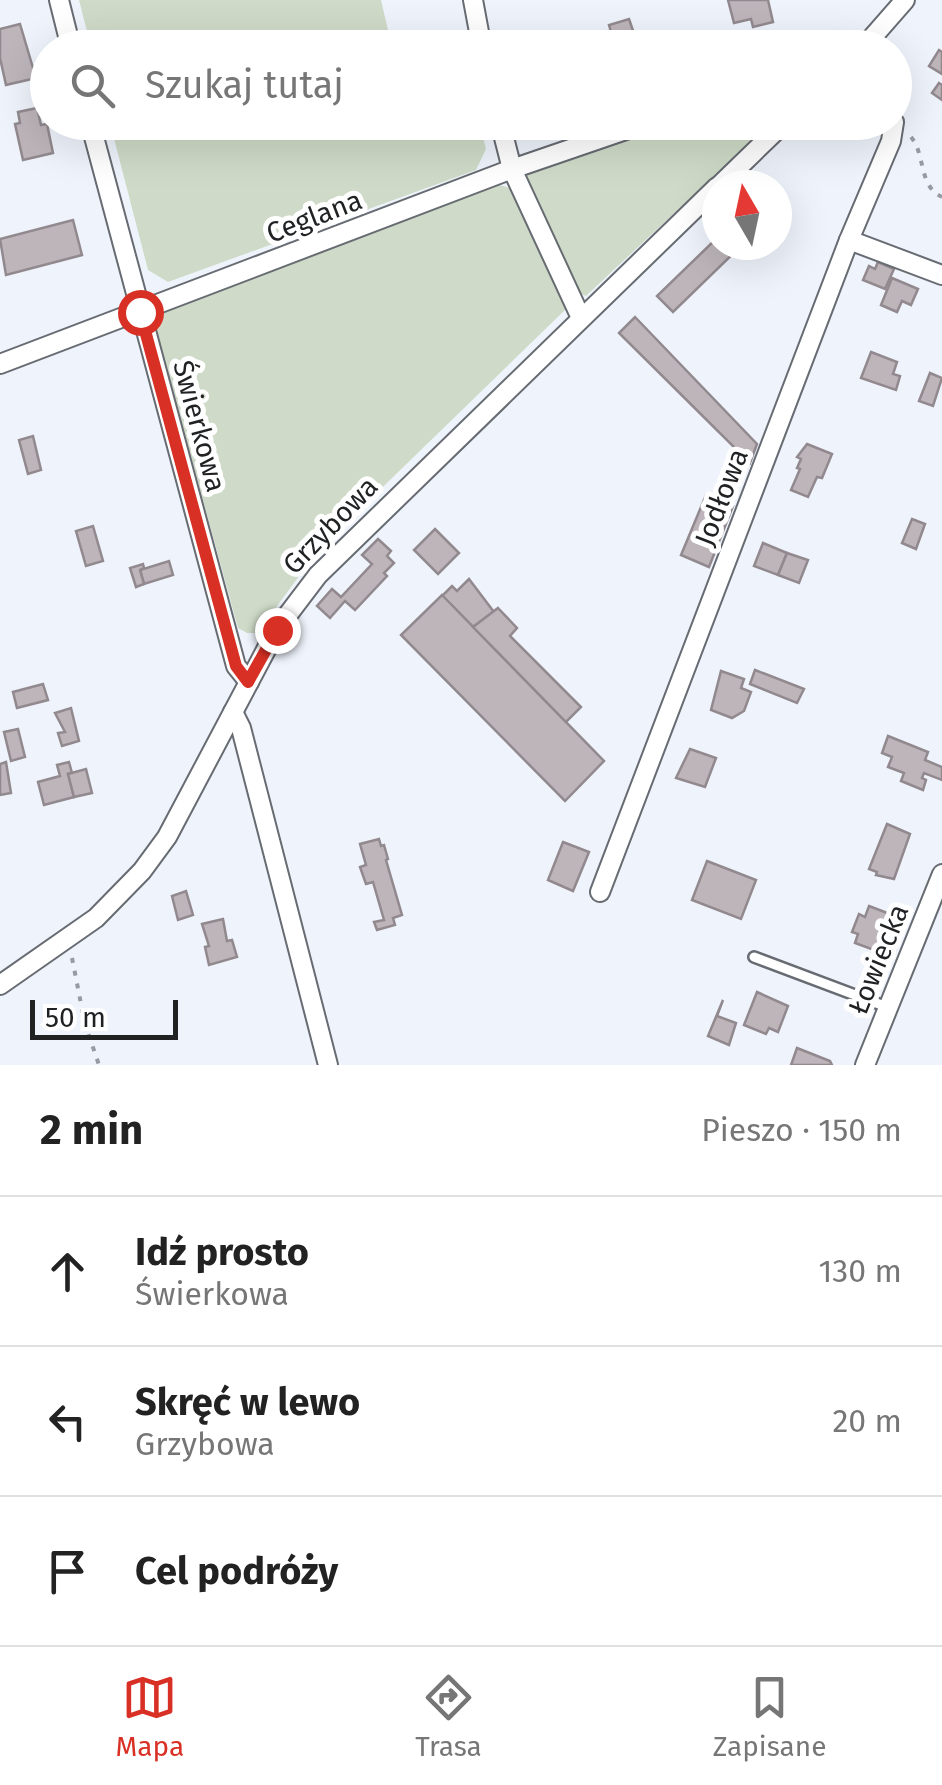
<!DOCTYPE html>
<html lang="pl">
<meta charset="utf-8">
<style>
body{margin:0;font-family:"Fira Sans",sans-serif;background:#f2f2f2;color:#222}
.compass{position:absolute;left:702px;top:170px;width:90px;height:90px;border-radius:50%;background:#fff;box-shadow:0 10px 40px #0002;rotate:351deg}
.scale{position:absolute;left:30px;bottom:25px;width:148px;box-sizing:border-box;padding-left:10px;border:5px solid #1f2123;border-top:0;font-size:28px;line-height:35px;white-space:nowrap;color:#1f2123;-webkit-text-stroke:8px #fff;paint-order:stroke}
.stop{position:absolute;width:30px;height:30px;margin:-22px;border:8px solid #d93025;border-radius:50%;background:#fff}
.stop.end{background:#d93025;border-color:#fff;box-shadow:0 2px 10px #0008}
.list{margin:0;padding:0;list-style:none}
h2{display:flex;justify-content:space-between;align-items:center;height:130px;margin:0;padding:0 40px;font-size:42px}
h2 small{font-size:32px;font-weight:400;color:#767676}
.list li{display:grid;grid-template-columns:65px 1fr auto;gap:30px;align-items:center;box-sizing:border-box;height:150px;padding:0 40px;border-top:2px solid #e0e0e0}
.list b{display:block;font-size:38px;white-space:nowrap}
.list p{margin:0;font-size:32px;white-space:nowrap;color:#767676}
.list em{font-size:32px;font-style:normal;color:#767676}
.icon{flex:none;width:55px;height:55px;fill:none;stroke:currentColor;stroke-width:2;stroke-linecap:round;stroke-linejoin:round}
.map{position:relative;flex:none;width:942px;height:1065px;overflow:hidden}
.search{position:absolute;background:#fff;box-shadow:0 10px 40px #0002;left:30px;right:30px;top:30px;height:110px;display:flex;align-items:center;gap:25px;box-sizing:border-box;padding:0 35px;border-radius:55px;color:#767676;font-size:38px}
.sheet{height:580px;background:#fff}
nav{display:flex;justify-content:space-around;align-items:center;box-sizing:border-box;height:140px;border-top:2px solid #e0e0e0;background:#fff;font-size:28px;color:#767676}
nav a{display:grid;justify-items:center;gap:5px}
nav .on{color:#d93025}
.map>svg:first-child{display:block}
.green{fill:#cfdbc8}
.building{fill:#bdb5ba;stroke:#91898e;stroke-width:2.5}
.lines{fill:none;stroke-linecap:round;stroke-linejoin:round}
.lane-casing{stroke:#676b72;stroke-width:14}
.street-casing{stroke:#676b72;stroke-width:22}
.path{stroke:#979ba1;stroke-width:4;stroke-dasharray:5 8;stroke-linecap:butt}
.lane{stroke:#fff;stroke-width:9}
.street{stroke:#fff;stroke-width:18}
.route{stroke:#d93025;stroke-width:12}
.labels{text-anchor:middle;stroke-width:10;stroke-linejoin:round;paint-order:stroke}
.street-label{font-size:28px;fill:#1f2123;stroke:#fff}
</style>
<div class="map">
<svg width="942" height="1065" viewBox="0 0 942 1065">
<rect width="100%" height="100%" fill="#eff4fc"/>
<g class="green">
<path d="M79,0H381L392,47H91Z"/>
<path d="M110,123H479L486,149L476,170L168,282L148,270Z"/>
<path d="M672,123H770L586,296L576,292L523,178L527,171Z"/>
<path d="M496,184L513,189L565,302V310L320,548L257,633H247L238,628L154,322L158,312Z"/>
</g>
<g class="building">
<path d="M728,0H768L773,22L753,27L751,19L734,23Z"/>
<path d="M629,19L639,48H603L600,39L612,35L609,25Z"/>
<path d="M20,24L36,78L6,85L0,58V29Z"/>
<path d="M697,39L699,48H669V47Z"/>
<path d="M939,50L942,52V74L929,66Z"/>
<path d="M939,83L942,85V100L932,93Z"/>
<path d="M37,108L41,125L47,124L53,153L23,160L15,124L20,123L18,112Z"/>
<path d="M73,220L82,255L6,275L0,239Z"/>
<path d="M717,238V245H742L673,312L657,296Z"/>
<path d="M878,262L894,269L885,289L863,280L869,266L875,269Z"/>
<path d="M892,278L918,289L911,305L902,301L897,312L881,305Z"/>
<path d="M635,317L757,444L750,463L619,333Z"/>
<path d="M871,352L897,362L893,374L900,376L896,390L861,378Z"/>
<path d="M930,373L942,378L933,406L919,401Z"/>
<path d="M33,436L41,470L28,474L19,440Z"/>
<path d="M807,444L832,454L822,478L817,477L808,497L791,490L800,469L797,468L801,459L797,457Z"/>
<path d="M706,495L733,506L709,567L681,555Z"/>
<path d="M912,519L925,524L916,549L902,543Z"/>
<path d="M93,526L103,561L86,566L76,531Z"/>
<path d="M435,529L459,553L438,574L414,550Z"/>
<path d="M378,539L391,551L387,556L394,563L384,573L387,576L355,610L345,601L330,618L317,606L332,589L341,597L372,564L362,555Z"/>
<path d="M763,543L787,553L778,575L754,566Z"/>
<path d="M787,553L808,560L799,583L778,575Z"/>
<path d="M169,561L173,575L144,584L140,570Z"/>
<path d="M143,564L144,568L140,570L144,584L136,587L130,568Z"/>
<path d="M469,579L494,612L473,627L442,596L452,586L457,591Z"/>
<path d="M442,595L604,761L565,801L401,635Z"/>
<path d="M498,608L517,628L510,636L581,707L566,722L473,627Z"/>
<path d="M755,670L804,689L797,703L750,684Z"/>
<path d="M721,671L744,679L741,688L751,692L744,711L732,718L711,710Z"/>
<path d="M43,684L48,700L17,708L13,692Z"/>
<path d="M71,708L79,741L62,746L58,733L65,732L55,713Z"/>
<path d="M18,729L25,757L11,761L4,732Z"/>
<path d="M888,736L928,752L925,760L942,767V780L924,773L922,778L926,780L923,790L901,781L904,773L888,767L892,757L882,753Z"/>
<path d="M690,749L716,758L705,787L676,778Z"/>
<path d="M6,762L11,793L0,795V764Z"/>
<path d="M69,762L72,773L68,774L74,797L44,805L38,782L60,776L57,765Z"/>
<path d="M86,769L92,793L74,797L68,774Z"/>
<path d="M887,824L910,834L894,879L876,875L877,872L869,869Z"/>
<path d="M379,839L381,846L384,845L388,859L386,860L402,915L393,918L395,925L377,930L374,922L384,920L373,882L366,884L360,867L366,865L360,844Z"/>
<path d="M563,842L589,852L573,891L548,880Z"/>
<path d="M707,861L756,880L741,919L692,900Z"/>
<path d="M186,891L193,915L178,920L172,896Z"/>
<path d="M869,906L890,914L883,934L888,936L882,953L855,943L858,934L852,932L859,914L865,917Z"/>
<path d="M223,919L227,941L232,940L237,957L209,965L205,947L209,946L202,924Z"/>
<path d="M757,992L788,1006L778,1032L769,1028L766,1034L744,1025Z"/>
<path d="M723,1000L717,1016L736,1023L729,1045L708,1036Z"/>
<path d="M797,1048L830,1061L832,1065H791Z"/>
</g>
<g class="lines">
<defs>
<path id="lane" d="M754,957L887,1007"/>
<g id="street">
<path d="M59,0L71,48"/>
<path d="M473,0L482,48"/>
<path d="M863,48L905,0"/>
<path d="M90,122L236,666L249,682"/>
<path d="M500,122L512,169L581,318"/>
<path d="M720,185L785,122"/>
<path d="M849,240L942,275"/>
<path d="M0,364L512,169L649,122"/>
<path d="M233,712L241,728L328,1065"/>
<path d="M600,892L849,240L891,141L894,122"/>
<path d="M0,985L96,918L142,871L167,837L277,629L318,575L717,187"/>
<path d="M865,1065L942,874"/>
</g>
</defs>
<use href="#lane" class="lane-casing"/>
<use href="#street" class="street-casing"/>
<g class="path">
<path d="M911,137C926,155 918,186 942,197"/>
<path d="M72,958L85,1024L99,1065"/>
</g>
<use href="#lane" class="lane"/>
<use href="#street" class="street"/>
</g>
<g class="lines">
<path class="route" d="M140,312L236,666L248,682L277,630"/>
</g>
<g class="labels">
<g class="street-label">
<text transform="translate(314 216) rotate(-21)" y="10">Ceglana</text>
<text transform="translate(200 426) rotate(75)" y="10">Świerkowa</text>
<text transform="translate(721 497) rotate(-69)" y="10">Jodłowa</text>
<text transform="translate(330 525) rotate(-46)" y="10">Grzybowa</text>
<text transform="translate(878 959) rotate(-68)" y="10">Łowiecka</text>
</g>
</g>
</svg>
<svg class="compass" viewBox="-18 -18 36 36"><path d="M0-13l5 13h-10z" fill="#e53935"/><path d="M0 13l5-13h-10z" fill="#767676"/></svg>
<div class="scale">50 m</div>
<div class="stop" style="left:140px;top:312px"></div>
<div class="stop end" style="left:277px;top:630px"></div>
<div class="search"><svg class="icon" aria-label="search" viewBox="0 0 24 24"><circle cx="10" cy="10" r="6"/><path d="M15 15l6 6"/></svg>Szukaj tutaj</div>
</div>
<section class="sheet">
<h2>2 min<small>Pieszo · 150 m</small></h2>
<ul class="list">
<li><svg class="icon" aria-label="ahead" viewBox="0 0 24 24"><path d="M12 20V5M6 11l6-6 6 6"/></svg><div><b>Idź prosto</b><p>Świerkowa</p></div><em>130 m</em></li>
<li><svg class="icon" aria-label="left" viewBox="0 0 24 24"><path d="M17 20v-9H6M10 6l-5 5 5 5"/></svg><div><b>Skręć w lewo</b><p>Grzybowa</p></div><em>20 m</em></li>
<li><svg class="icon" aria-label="arrive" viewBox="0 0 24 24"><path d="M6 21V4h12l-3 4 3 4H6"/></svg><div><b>Cel podróży</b></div></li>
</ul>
</section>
<nav>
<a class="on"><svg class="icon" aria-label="map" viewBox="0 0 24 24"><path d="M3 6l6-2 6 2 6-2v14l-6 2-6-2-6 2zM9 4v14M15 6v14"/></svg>Mapa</a>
<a><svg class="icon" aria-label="directions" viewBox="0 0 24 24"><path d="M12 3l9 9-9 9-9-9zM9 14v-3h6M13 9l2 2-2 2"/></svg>Trasa</a>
<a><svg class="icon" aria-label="saved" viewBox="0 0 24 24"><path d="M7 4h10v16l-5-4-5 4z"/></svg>Zapisane</a>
</nav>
